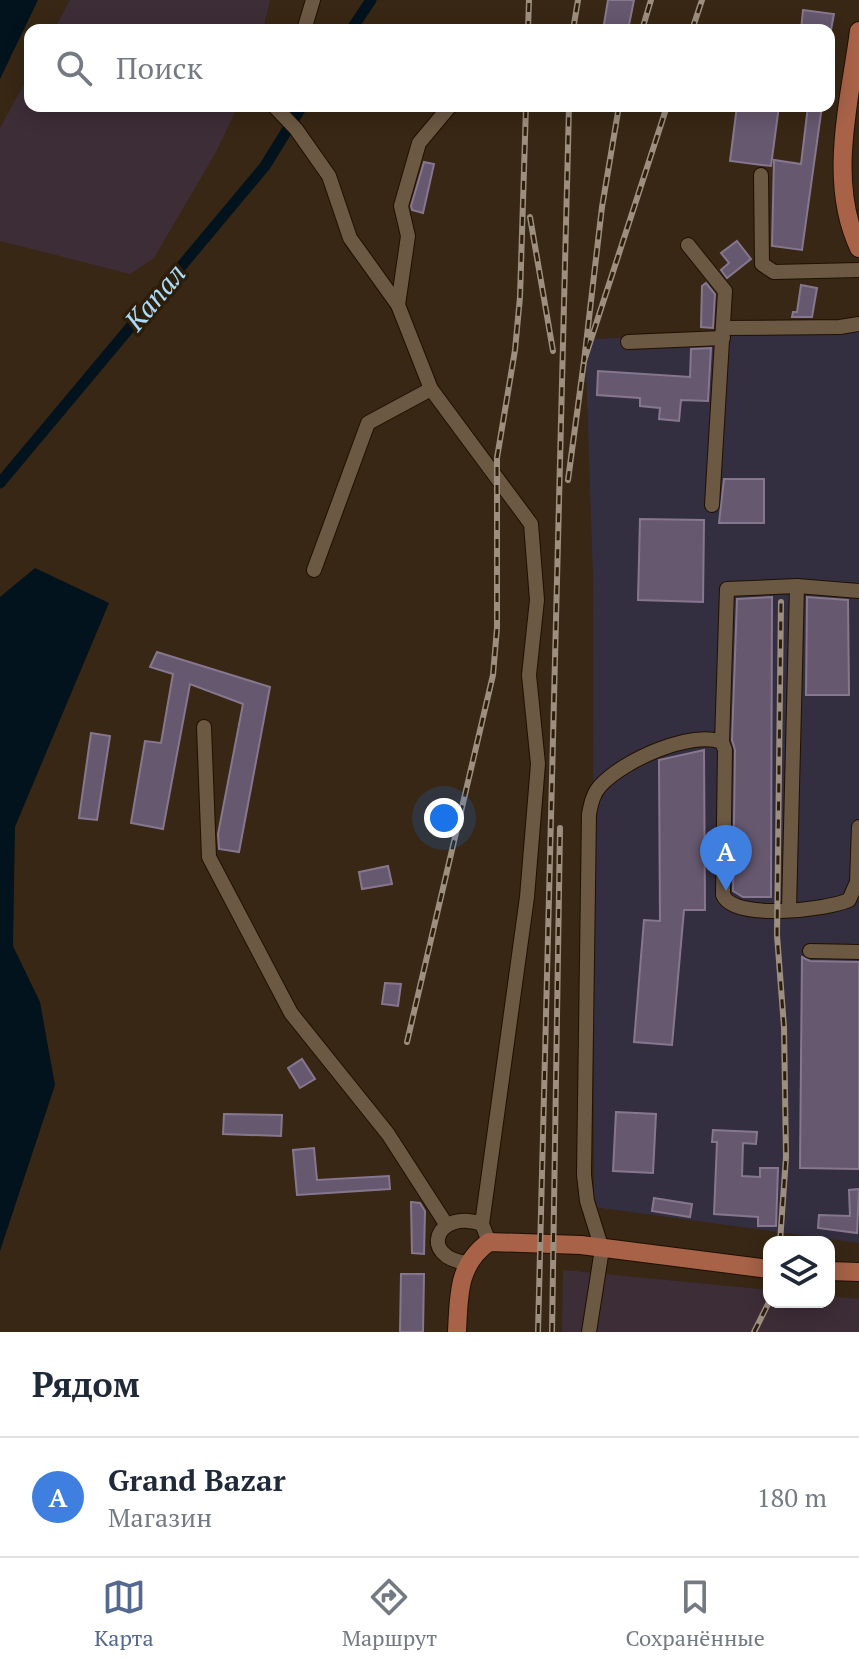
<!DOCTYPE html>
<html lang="ru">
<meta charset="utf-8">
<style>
body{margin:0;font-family:"PT Serif",serif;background:#f2f2f3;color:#1f2937}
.controls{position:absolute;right:24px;bottom:24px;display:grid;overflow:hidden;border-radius:16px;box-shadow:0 4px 20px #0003}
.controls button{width:72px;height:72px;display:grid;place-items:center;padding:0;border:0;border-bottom:2px solid #e0e1e3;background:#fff;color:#1f2937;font:40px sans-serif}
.you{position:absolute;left:444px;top:818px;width:28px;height:28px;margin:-20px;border:6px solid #fff;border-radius:50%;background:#1a73e8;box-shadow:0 0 0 12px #1a73e833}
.badge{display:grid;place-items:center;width:52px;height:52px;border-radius:50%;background:#556890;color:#fff;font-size:26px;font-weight:700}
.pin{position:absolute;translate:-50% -66px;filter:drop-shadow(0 2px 4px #0008)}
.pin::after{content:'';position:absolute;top:42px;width:28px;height:24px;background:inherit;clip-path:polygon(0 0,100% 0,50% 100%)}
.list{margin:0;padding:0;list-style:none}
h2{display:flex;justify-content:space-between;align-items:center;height:104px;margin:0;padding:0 32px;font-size:34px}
h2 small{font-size:26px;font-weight:400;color:#747a83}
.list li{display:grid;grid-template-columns:52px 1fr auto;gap:24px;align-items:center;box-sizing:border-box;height:120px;padding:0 32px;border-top:2px solid #e0e1e3}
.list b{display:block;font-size:30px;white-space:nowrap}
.list p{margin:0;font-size:26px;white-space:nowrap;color:#747a83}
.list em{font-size:26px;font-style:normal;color:#747a83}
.icon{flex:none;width:44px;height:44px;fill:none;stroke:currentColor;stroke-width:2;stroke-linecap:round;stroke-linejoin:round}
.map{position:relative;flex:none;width:859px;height:1332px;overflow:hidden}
.search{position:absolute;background:#fff;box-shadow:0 4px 20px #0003;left:24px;right:24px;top:24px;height:88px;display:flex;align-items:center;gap:20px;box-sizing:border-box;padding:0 28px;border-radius:16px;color:#747a83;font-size:30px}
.sheet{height:224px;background:#fff}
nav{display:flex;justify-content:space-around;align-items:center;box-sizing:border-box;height:112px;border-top:2px solid #e0e1e3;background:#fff;font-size:22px;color:#747a83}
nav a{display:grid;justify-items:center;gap:4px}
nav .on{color:#556890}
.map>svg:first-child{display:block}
.commercial{fill:#342f40}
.industrial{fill:#3d2d37}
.water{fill:#02131e}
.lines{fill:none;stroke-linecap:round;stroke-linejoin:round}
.canal{stroke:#02131e;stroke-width:11}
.building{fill:#66586f;stroke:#86778f;stroke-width:2}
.minor-casing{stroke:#1f1000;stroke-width:16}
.major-casing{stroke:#1f1000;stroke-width:20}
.minor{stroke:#6c5944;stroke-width:14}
.major{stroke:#a76248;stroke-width:18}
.rail-casing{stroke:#9d8f80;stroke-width:6}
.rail{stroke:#2d1e0a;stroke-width:3;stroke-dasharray:9;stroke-linecap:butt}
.labels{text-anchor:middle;stroke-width:7;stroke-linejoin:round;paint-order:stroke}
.water-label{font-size:28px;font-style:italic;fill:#a9dcfc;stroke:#2d1e0a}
</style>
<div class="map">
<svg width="859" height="1332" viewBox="0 0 859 1332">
<rect width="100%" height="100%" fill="#382714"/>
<path class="commercial" d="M859,330V1243L594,1207L593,575L585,339Z"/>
<g class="industrial">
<path d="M70,0H270L263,30H54Z"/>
<path d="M30,73V106H238L216,152L154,258L130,274L0,241V128Z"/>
<path d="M563,1270L769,1290V1302H829V1296L859,1299V1332H562Z"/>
</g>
<g class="water">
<path d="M0,0H38L0,79Z"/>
<path d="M35,568L109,603L15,827L13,946L40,1002L55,1085L0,1251V597Z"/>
</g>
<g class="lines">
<g class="canal">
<path d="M351,30L371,0"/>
<path d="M0,483L265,166L302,106"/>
</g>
</g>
<g class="building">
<path d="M608,0H634L628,30H603Z"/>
<path d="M803,10L834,14L831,30H801Z"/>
<path d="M737,106H779L771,166L730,161Z"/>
<path d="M808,106H822L802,250L772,246L774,160L801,164Z"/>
<path d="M424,162L434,164L423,213L412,210L411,206Z"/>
<path d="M737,241L751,259L727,278L721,270L729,263L721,253Z"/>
<path d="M706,283L715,294L713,328L701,327L702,286Z"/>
<path d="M801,285L817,288L812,317H792L793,312H797Z"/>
<path d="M711,348L708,401L681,400L679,421L659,419L660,408L640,406V398L597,395L598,371L690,377L691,349Z"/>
<path d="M724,479H764V523H719Z"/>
<path d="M640,519L704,520L703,602L638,600Z"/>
<path d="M772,597L771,897H743L733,891L735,750L732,740L737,599Z"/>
<path d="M807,597L848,600L849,695H806Z"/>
<path d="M157,652L270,687L239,852L219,849L218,834L243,704L190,684L163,829L131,823L145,741L161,743L173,674L150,667Z"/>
<path d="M91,733L110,736L97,820L79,818Z"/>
<path d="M704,750L705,910H684L672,1045L634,1042L644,920L660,921L659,760Z"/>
<path d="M388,866L392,884L362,889L359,872Z"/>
<path d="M802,957L810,961L859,962V1169L800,1168Z"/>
<path d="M385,983L401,984L398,1006L382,1004Z"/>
<path d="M302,1059L315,1079L300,1088L288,1068Z"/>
<path d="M616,1112L656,1114L653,1173L613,1171Z"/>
<path d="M224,1114L282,1115L281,1136L223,1134Z"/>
<path d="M713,1130L757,1132L756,1144L743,1143L742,1176L760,1177V1168H778L776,1226H758V1217L714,1214L717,1142H712Z"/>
<path d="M314,1148L317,1180L389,1176L390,1189L297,1195L293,1150Z"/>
<path d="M859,1189L857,1233L818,1228L819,1215L850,1216L849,1190Z"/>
<path d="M654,1198L692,1204L690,1217L652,1211Z"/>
<path d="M411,1202L420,1203L425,1211L424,1254L412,1253Z"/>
<path d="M401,1274H424L423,1332H400Z"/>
</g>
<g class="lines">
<defs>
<g id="minor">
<path d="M304,30L313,0"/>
<path d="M274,106L296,129L329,176L350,238L398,305L431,389L531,524L537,600L529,675L538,764L527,897L482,1224L489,1242"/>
<path d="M761,175L762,264L774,272L859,270"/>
<path d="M688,245L725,291L712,505"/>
<path d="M398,305L408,236L401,206L419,143L450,106"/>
<path d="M723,328L840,327L859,324"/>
<path d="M628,342L723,338"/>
<path d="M314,570L368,423L431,389"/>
<path d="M204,727L209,857L291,1013L388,1134L446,1224"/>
<path d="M722,742L727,589L797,586L859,591"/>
<path d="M789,909L797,586"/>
<path d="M810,951L859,952"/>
<path d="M467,1263C418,1257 436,1208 482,1224"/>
<path d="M589,1332L602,1249L587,1201L584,1175L589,814C591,804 593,793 601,785C623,761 690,730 722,742L725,750L723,895C734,921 826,910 849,900L857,882L859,827"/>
</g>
<g id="major">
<path d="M859,31C850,101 827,181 859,248"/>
<path d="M829,1271L859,1272"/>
<path d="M457,1332C459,1296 457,1265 489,1242L581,1245L769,1269"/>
</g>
</defs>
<use href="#minor" class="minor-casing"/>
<use href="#major" class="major-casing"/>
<use href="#minor" class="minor"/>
<use href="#major" class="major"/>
<defs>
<g id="rail">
<path d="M528,30L529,0"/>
<path d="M573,30L578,0"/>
<path d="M642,30L651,0"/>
<path d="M692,30L702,0"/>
<path d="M619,106L602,207L584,361L667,106"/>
<path d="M530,217L553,351"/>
<path d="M568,480L584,361"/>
<path d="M407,1042L493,675L497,628V458L515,350L520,297L526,106"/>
<path d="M780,1242L786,1157L784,1027L777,935L781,602"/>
<path d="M538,1332L569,106"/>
<path d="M552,1332L560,828"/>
<path d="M754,1332L769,1302"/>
</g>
</defs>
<use href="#rail" class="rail-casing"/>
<use href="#rail" class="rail"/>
</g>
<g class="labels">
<g class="water-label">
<text transform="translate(155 297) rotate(-50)" y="10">Капал</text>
</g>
</g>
</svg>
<div class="controls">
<button><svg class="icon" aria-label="layers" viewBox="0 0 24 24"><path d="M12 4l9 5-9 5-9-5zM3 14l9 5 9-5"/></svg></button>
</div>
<div class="you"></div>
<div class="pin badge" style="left:726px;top:891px;background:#3f7fe0">A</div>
<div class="search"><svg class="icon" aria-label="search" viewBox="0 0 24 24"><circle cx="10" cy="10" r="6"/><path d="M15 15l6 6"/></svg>Поиск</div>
</div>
<section class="sheet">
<h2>Рядом<small></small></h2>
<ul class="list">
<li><span class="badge" style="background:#3f7fe0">A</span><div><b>Grand Bazar</b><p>Магазин</p></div><em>180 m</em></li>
</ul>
</section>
<nav>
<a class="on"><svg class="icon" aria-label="map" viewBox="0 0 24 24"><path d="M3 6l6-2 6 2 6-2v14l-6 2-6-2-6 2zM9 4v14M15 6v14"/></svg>Карта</a>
<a><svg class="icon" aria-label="directions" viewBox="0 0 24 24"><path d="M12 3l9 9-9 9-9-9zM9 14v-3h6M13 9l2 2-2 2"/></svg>Маршрут</a>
<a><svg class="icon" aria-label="saved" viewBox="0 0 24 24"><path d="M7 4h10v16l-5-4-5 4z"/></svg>Сохранённые</a>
</nav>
